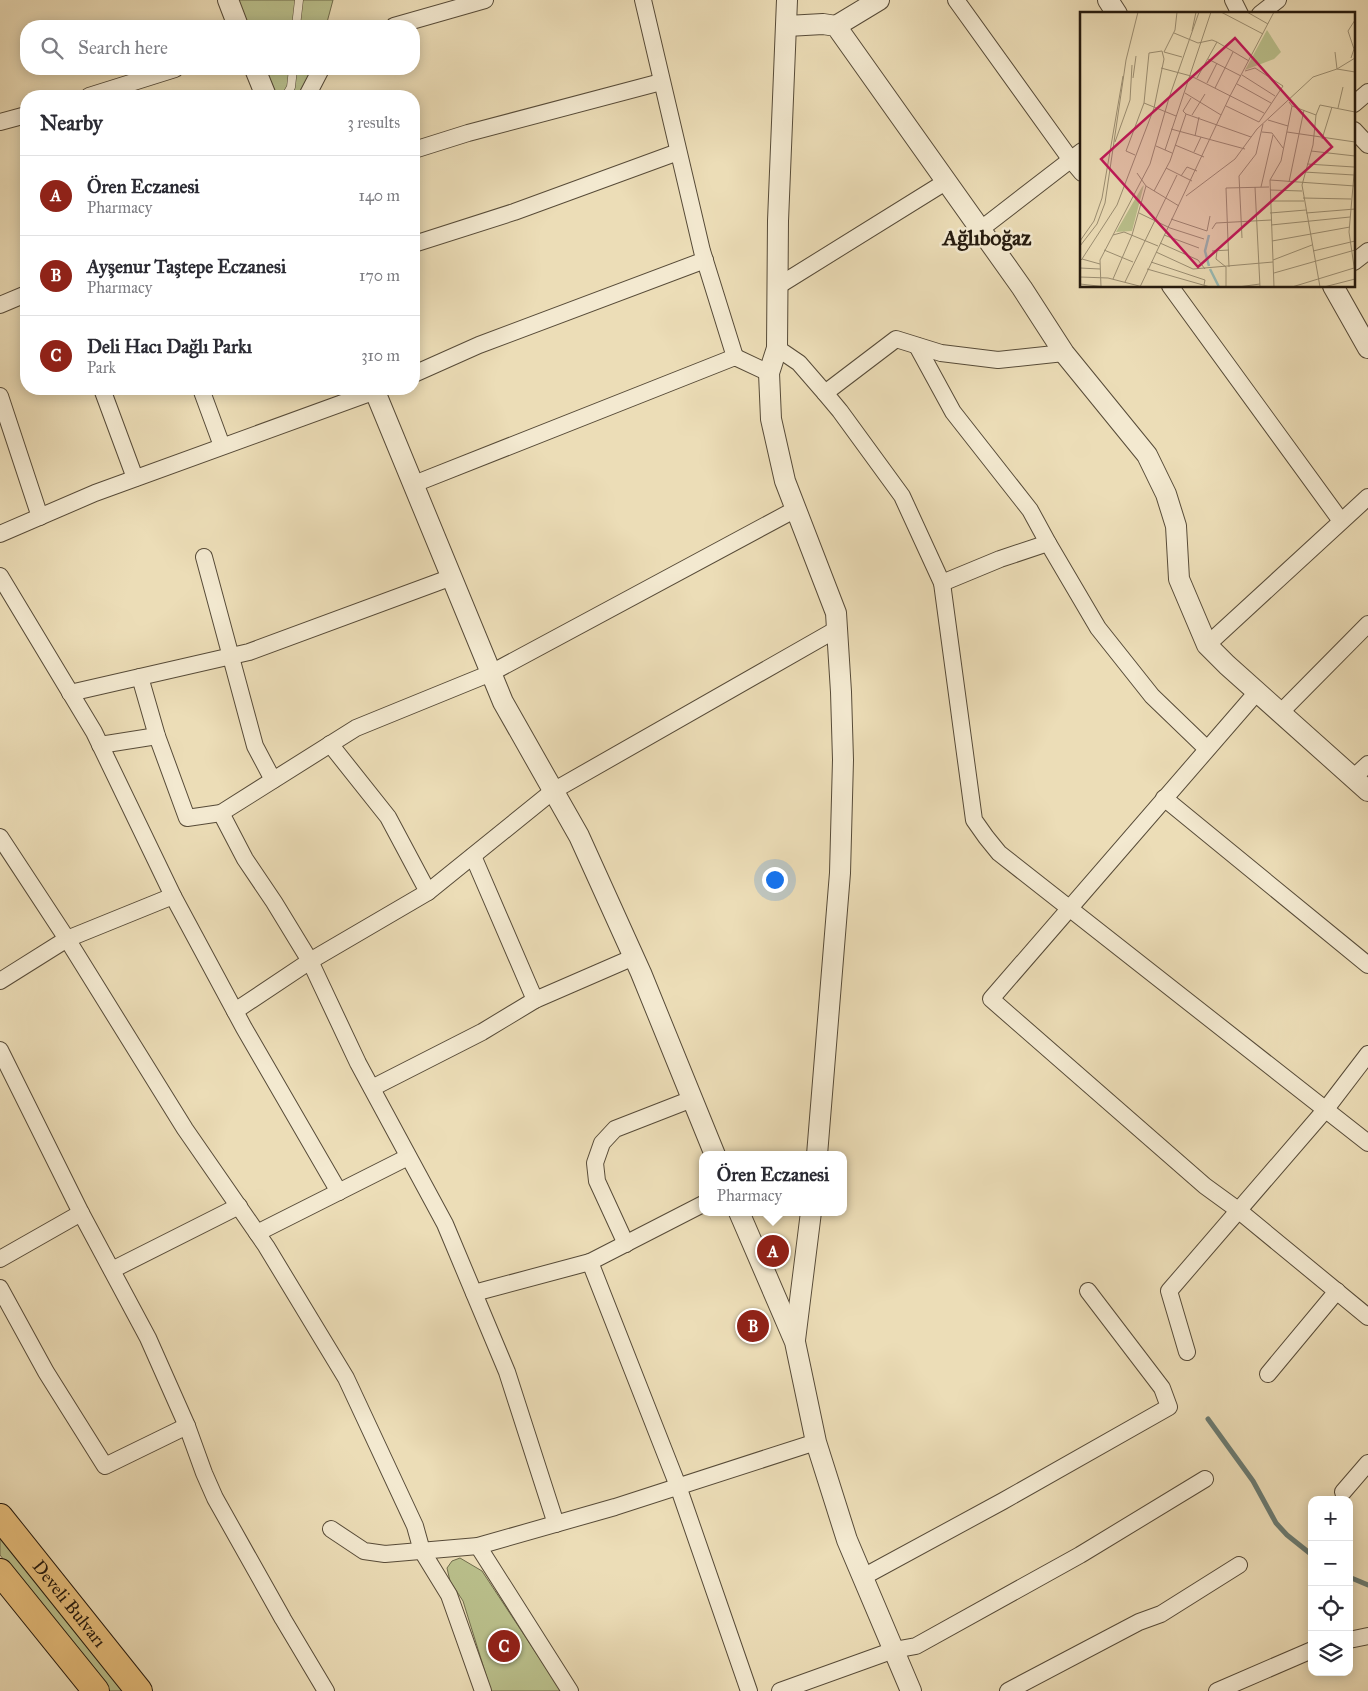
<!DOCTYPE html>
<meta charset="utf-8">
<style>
body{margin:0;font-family:"IM FELL Great Primer",serif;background:#f2f2f3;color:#2b2b33}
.controls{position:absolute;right:15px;bottom:15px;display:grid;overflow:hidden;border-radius:10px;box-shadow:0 2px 12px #0003}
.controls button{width:45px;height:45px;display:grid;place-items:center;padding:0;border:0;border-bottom:1px solid #e1e1e2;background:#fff;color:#2b2b33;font:25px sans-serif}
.you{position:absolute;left:774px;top:879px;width:18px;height:18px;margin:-12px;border:4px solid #fff;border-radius:50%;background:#1a73e8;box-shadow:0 0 0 8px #1a73e833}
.badge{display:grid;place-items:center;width:32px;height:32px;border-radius:50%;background:#8f2418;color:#fff;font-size:16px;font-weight:700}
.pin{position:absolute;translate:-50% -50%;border:2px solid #fff;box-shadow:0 1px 5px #0006}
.popup{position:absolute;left:699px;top:1151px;width:148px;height:65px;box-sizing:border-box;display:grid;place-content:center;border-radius:10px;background:#fff;filter:drop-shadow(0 1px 4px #0005);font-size:16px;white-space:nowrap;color:#7c7c81}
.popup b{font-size:19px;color:#2b2b33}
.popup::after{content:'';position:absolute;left:50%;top:100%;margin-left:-10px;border:10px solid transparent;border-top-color:#fff}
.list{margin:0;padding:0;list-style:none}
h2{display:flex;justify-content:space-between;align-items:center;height:65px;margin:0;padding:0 20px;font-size:21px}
h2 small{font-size:16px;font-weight:400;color:#7c7c81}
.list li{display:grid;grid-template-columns:32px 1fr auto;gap:15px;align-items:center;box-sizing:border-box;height:80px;padding:0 20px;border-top:1px solid #e1e1e2}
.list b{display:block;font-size:19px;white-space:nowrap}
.list p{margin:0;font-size:16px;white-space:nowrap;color:#7c7c81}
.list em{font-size:16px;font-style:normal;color:#7c7c81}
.icon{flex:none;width:28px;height:28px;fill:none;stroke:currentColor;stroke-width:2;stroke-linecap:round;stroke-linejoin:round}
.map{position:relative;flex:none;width:1368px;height:1691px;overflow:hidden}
.search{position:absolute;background:#fff;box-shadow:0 2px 12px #0003;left:20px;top:20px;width:400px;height:55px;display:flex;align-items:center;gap:12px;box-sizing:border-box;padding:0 18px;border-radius:20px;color:#7c7c81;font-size:19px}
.panel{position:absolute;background:#fff;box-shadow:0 2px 12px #0003;left:20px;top:90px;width:400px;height:305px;border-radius:20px}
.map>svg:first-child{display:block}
.green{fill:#bac08c;stroke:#706d4d}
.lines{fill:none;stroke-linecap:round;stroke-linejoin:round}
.stream{stroke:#6b7b72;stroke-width:5}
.service-casing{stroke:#574b38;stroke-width:9}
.minor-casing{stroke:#574b38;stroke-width:18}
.tertiary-casing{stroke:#574b38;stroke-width:22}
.trunk-casing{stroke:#251a0e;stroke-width:28}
.service{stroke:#f3e9d0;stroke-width:8}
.minor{stroke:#f3e9d0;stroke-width:16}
.tertiary{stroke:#f3e9d0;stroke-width:20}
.trunk{stroke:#e6be7c;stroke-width:26}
.labels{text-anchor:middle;stroke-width:5;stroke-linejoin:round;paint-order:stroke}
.street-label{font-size:18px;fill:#251a0e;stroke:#f3e9d0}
.district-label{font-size:22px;font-weight:bold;fill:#251a0e;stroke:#f3e9d0}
.inset-river{fill:none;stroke:#9abbb5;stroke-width:2.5}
.inset-road{fill:none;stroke:#9c8f73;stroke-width:1}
.view{fill:#c2185b;fill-opacity:0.15;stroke:#c2185b;stroke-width:2.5}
.inset-edge{fill:none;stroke:#251a0e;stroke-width:2.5}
</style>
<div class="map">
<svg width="1368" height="1691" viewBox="0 0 1368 1691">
<rect width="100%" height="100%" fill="#ecddb7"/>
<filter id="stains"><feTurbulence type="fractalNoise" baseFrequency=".004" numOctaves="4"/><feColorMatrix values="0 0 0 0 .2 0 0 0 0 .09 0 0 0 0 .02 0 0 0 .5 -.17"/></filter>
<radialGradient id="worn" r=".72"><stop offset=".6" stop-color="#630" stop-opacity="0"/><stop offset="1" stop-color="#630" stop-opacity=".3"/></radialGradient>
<g class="green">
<path d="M236,0H333L326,26H246Z"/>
<path d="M263,69H313L303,96H274Z"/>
<path d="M0,1535L123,1691H109L0,1555Z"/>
<path d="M460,1558L482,1571L561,1691H491L463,1601L450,1581L447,1568L452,1561Z"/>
</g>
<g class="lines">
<g class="stream">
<path d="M1208,1419L1253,1481L1276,1523L1287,1535L1312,1555"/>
<path d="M1349,1577L1368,1585"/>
</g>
<defs>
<g id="service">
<path d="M296,26L299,0"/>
<path d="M286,96L291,87L293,69"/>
</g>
<g id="minor">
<path d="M643,0L702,251L735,357"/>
<path d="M956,0L1071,160L1082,173"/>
<path d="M1233,0L1240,14"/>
<path d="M1260,14L1278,0"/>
<path d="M394,26L485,0"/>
<path d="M89,96L175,69"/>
<path d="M307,96L321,69"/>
<path d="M1354,104L1368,92"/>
<path d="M0,122L26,115"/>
<path d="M1354,130L1368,145"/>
<path d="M414,150L468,133L661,82"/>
<path d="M981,229L1082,151"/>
<path d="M414,244L514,212L678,152"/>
<path d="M1354,262L1368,251"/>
<path d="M778,286L947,181"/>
<path d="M1170,286L1341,521"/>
<path d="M0,305L26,294"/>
<path d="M917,346L953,412L1030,510L1048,543L1098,628L1152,696L1207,749"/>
<path d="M777,348L799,363L825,393L840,411L902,496L942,583L974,820L986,837L999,853L1368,1143"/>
<path d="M414,374L479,345L705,260"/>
<path d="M102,389L135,478"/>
<path d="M201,389L222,446"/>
<path d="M825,393L896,339L941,353L998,360L1064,353"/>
<path d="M0,396L40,517"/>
<path d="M414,484L735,357L769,373"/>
<path d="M0,534L95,493L381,389"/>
<path d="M204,557L255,746L273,780"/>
<path d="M0,576L94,732L173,896L244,1028L339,1192"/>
<path d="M942,583L1000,559L1048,543"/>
<path d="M1207,645L1368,497"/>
<path d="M140,677L157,736L187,818L221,813L356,728L491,673L796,509"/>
<path d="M1257,692L991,999L1205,1186L1238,1210L1368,1317"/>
<path d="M70,693L249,652L452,577"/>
<path d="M1280,713L1368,624"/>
<path d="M330,744L388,817L428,892"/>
<path d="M100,745L157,736"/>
<path d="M1353,778L1368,764"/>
<path d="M1164,798L1368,965"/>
<path d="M221,813L245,859L274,902L310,961L358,1063L445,1224L507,1372L556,1524"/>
<path d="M0,837L67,939L185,1129L266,1246L346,1378L415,1526L422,1551L449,1595L483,1691"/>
<path d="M473,856L535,1000"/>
<path d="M0,981L67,939L173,896"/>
<path d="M235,1011L310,961L428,892L553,791L837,629"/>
<path d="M0,1050L81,1213L148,1338L187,1426L204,1473L215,1498L283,1619L326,1691"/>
<path d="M372,1088L482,1032L535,1000L634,957"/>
<path d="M257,1233L408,1157"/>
<path d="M626,1244L597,1181L595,1163L602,1143L615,1129L692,1099"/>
<path d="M0,1259L81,1213"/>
<path d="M590,1262L678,1486L749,1691"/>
<path d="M112,1270L239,1206"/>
<path d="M0,1288L46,1372L105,1466L187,1426"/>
<path d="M474,1293L590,1262L703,1204"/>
<path d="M1187,1352L1169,1291L1326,1109L1368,1054"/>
<path d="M1268,1374L1337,1291"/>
<path d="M1343,1492L1368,1463"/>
<path d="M331,1529L364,1551L385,1554L478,1546L615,1507L816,1442"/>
<path d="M478,1546L570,1691"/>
<path d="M863,1577L1003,1501L1169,1407L1162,1388L1088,1291"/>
<path d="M1349,1640L1368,1636"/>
<path d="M780,1691L894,1650L916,1646L1080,1555L1205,1479"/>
<path d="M1008,1691L1139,1622L1161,1614L1239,1565"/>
<path d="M1217,1691L1312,1650"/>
</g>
<g id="tertiary">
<path d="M228,0L238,26"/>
<path d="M787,0L778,221L777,348L769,373L771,419L785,481L836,613L841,692L843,760L840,873L817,1155"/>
<path d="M1108,0L1117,14"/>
<path d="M787,26L823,24L836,26L1022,288L1064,353L1147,455L1166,494L1176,526L1179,579L1207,645L1227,665L1368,791"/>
<path d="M836,26L879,0"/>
<path d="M255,69L266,96"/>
<path d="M1333,286L1368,348"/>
<path d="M374,389L503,702L579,836L641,973L715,1155"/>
<path d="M739,1212L795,1342L816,1442L847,1540L911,1691"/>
<path d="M795,1340L811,1212"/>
</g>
<g id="trunk">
<path id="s1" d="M0,1517L139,1691"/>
<path d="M0,1572L96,1691"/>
</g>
</defs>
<use href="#service" class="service-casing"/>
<use href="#minor" class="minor-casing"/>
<use href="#tertiary" class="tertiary-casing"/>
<use href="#trunk" class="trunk-casing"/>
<use href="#service" class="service"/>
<use href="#minor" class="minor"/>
<use href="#tertiary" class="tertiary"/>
<use href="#trunk" class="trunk"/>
</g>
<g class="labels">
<g class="street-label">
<text dy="6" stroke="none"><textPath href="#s1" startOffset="111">Develi Bulvarı</textPath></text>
</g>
<g class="district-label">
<text x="987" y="245">Ağlıboğaz</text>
</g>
</g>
<g transform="translate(1080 12)">
<rect width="275" height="275" fill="#ecddb7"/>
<path d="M187,18L201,40L194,47L165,58ZM64,173L52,219L36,220L62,175Z" fill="#bac08c"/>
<path class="inset-river" d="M129,223L125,239L129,254M130,257L139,275"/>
<path class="inset-road" d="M97,0L95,18L84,40L102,45M141,0L183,22M167,0L188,12M112,19L116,0M94,21L118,31L132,28L137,30M255,40L257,57L275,60M271,46L274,37L268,19L275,8M128,47L161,64M46,48L58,0M81,56L111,64L184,101M165,59L175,56L203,74L179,110M162,63L195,84M53,66L56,44M117,66L137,30L169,49M127,71L137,51M157,72L191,91M135,76L153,40M105,81L141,103M111,86L103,99L106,102L171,125M64,91L96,104M146,94L179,110M212,94L236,103L233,133L222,173L240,275M258,96L263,75M112,103L125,82M236,103L240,93L275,100M188,108L208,114M91,117L165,137M182,120L192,121L203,136M207,120L275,130M115,124L119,105M242,127L252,95M35,130L50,88L52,53M95,133L124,145M76,134L92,141M85,138L131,0M231,139L275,144M114,140L121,125M275,151L269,220L275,261M227,152L274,155M86,156L112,169M224,160L274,163M57,161L66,174L99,194M101,164L107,155L117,159M190,168L275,174M209,170L224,98M175,175L180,275M181,175L193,123M190,178L222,179M74,179L90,149L106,102M106,184L155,147L177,117L233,65L257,57L275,46M223,186L271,187M190,189H224M59,201L90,216L124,227M190,201L226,198M226,201L275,197M91,207L127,219L130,204M191,213L270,205M132,217L136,211L191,208M33,223L44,220L78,234M84,223L119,236M162,226L159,164L176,142L183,112M0,229L14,209L22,186L43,64M192,229L270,215M80,231L118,248L125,257M0,234L17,212L25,191L46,48M24,238L53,250M132,239L149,238M137,239L136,247L146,255V275M233,239L275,229M76,240L113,257L193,250M2,247L37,193L74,96L84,47L82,39L69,41L64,91L46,139L55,143M193,248L232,233M0,249L2,247L20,252M71,250L125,268L124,273M149,255L146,176L189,175M0,256L20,257M67,257L130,275M194,261L275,238M0,265L28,266L63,275M33,267L52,223L66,174M45,270L97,163M0,272L27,275M21,275L20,248L70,152L89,86L119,0M60,275L150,84L194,0M158,275L180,272M194,275L190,168L201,149L212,94L209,90M212,275L274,256M244,275L275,267"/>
<path class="view" d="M155,26L252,135L118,255L21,147Z"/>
<rect width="275" height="275" class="inset-edge"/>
</g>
<rect width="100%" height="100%" filter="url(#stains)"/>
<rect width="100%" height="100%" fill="url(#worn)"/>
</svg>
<div class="controls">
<button>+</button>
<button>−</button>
<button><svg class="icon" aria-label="locate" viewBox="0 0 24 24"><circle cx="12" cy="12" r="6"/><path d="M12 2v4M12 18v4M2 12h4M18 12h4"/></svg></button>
<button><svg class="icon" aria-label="layers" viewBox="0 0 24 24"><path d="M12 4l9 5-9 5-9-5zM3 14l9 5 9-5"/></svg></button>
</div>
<div class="you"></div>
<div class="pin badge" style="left:773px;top:1251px">A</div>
<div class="popup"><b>Ören Eczanesi</b>Pharmacy</div>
<div class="pin badge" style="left:753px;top:1326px">B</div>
<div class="pin badge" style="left:504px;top:1646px">C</div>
<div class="search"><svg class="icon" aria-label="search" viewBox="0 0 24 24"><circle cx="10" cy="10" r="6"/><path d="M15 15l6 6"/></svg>Search here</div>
<section class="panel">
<h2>Nearby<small>3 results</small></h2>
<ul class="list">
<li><span class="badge">A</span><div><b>Ören Eczanesi</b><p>Pharmacy</p></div><em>140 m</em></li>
<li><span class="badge">B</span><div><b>Ayşenur Taştepe Eczanesi</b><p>Pharmacy</p></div><em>170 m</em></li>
<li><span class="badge">C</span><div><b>Deli Hacı Dağlı Parkı</b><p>Park</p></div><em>310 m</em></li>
</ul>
</section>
</div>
